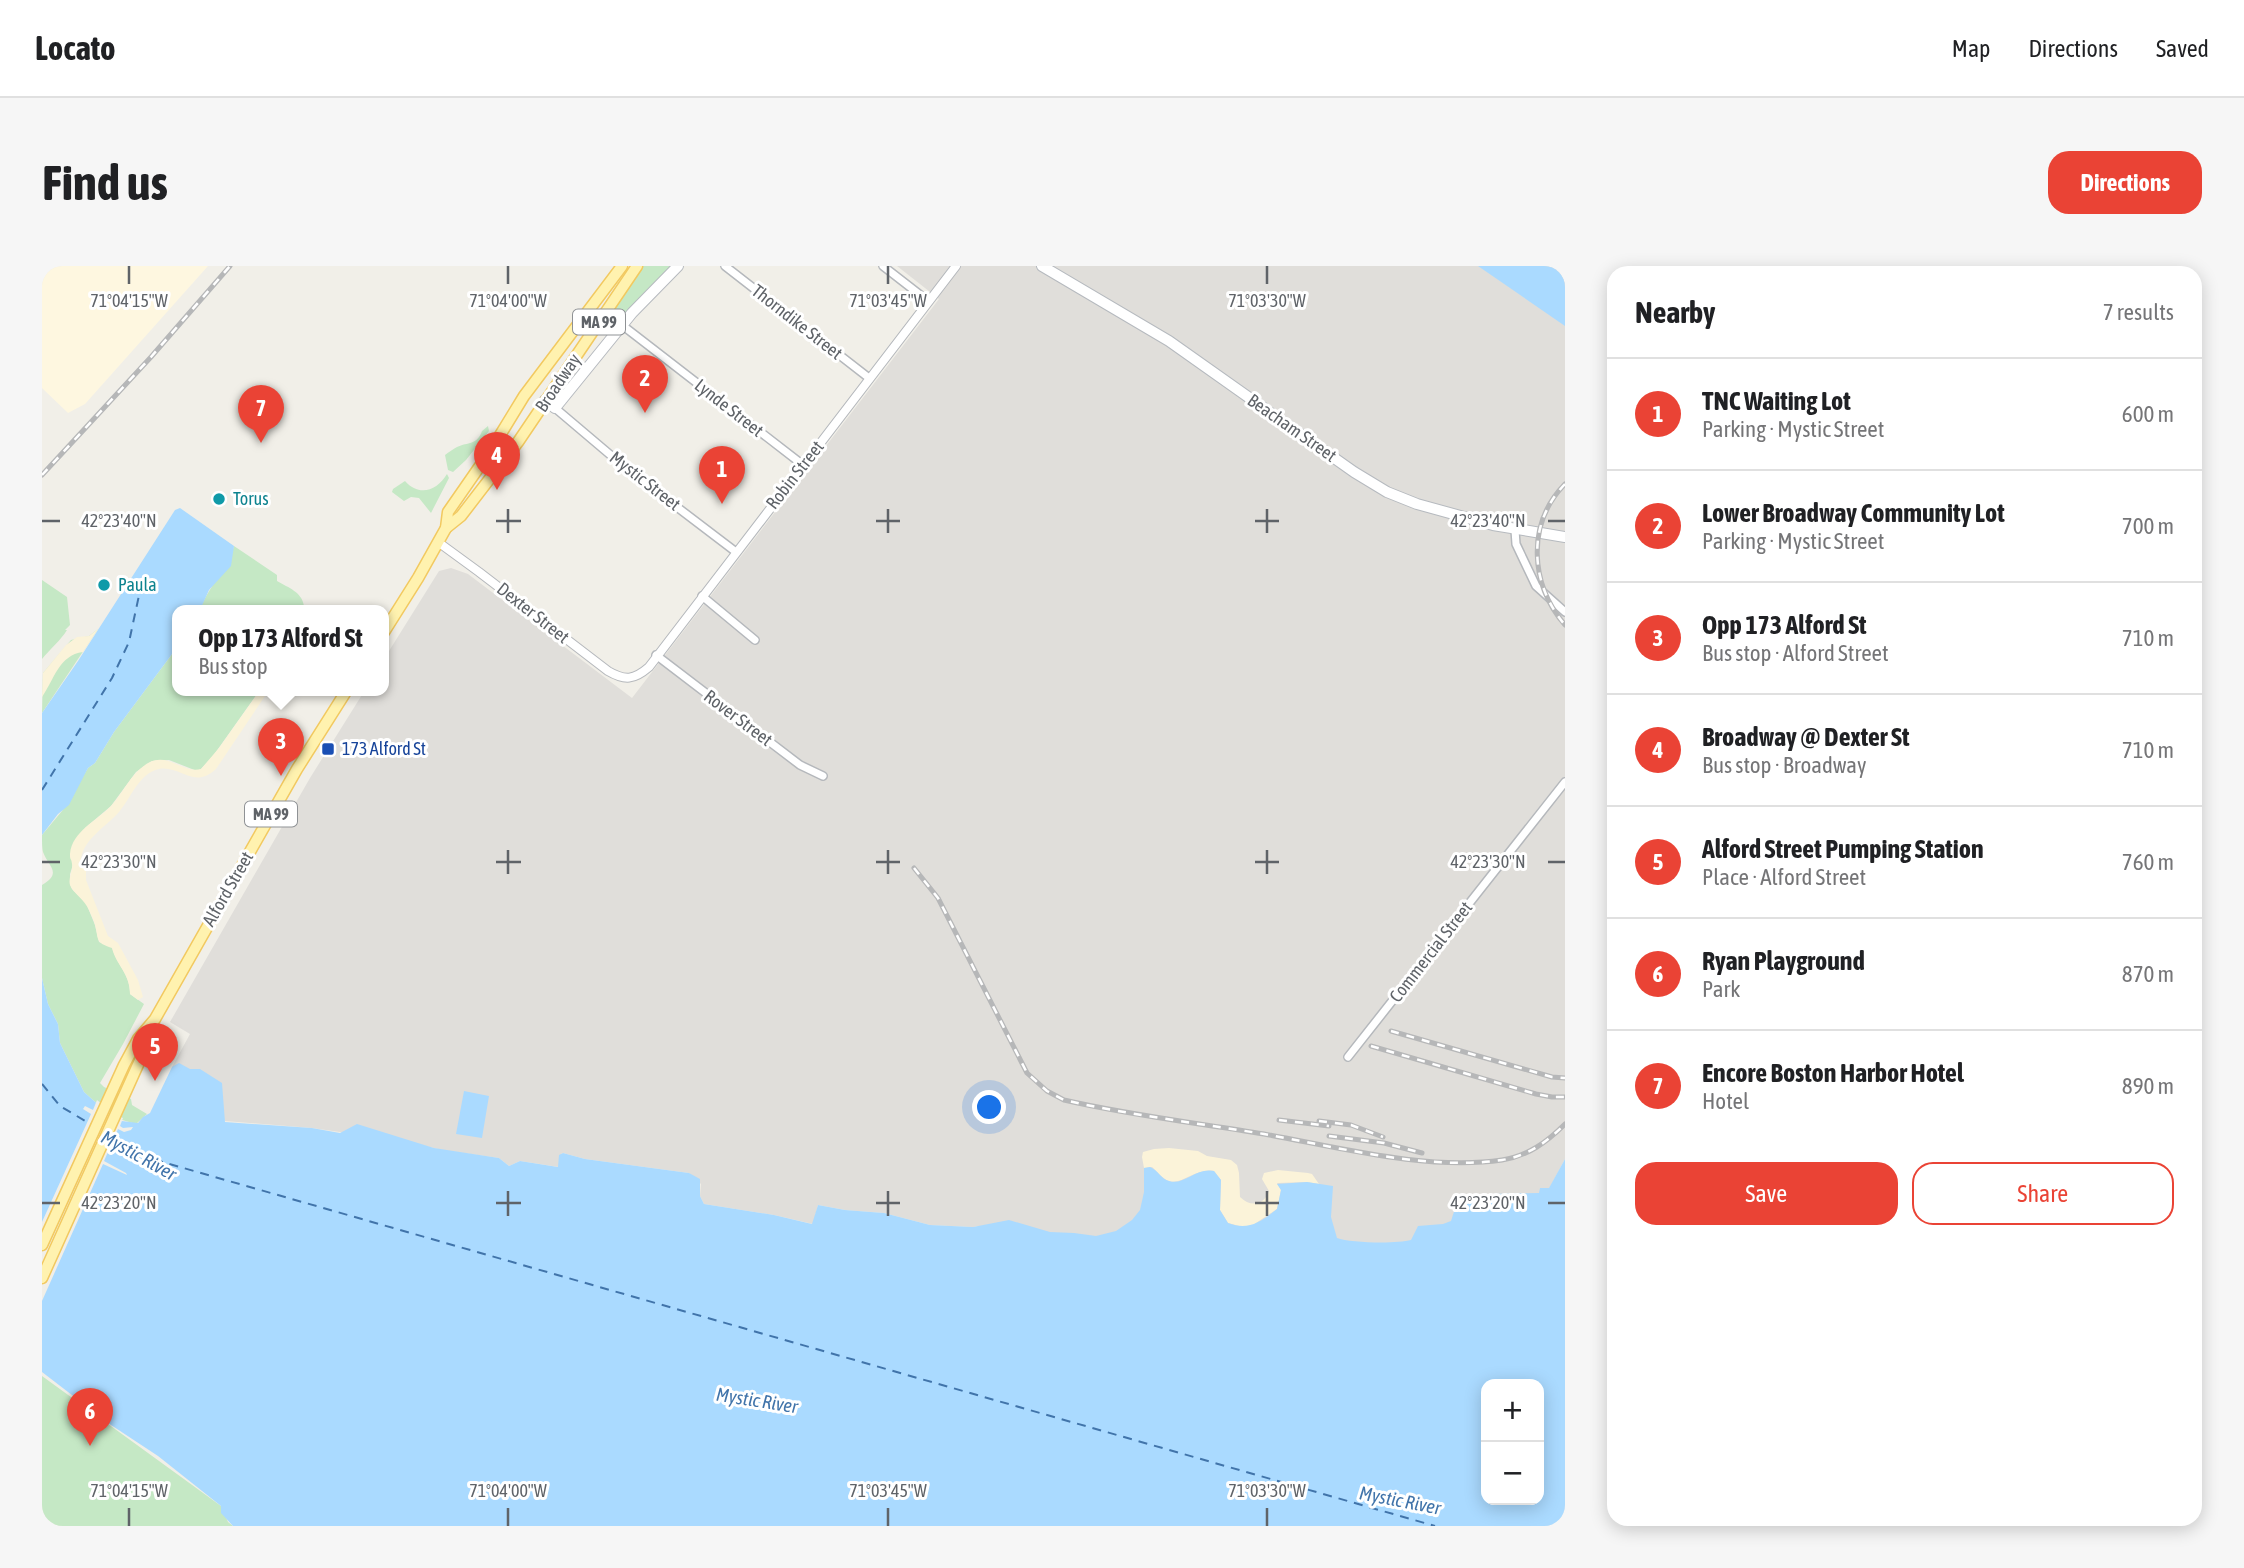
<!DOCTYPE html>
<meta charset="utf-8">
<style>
body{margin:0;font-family:"Asap Condensed",sans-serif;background:#f6f6f6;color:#202124}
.controls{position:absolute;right:21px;bottom:21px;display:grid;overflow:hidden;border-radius:14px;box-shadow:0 4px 18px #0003}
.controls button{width:63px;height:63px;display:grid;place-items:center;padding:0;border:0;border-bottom:2px solid #e0e0e0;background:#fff;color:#202124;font:35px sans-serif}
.you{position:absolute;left:948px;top:842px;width:24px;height:24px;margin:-18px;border:5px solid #fff;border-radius:50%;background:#1a73e8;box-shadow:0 0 0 10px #1a73e833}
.badge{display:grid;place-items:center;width:46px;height:46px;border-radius:50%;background:#ea4335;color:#fff;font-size:23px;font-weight:700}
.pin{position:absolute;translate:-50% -58px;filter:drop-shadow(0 2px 4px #0008)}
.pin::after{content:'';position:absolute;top:37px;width:24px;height:21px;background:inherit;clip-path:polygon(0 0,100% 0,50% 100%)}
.popup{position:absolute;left:130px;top:339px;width:217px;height:91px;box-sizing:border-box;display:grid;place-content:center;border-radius:14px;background:#fff;filter:drop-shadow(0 2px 5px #0005);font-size:23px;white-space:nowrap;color:#757577}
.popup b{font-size:26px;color:#202124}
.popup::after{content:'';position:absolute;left:50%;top:100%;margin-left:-14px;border:14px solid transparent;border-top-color:#fff}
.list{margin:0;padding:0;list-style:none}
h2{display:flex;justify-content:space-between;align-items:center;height:91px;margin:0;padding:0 28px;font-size:30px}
h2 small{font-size:23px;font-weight:400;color:#757577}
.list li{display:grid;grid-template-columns:46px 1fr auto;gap:21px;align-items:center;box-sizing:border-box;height:112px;padding:0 28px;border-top:2px solid #e0e0e0}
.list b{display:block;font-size:26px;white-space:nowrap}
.list p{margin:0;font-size:23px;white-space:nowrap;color:#757577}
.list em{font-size:23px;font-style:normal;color:#757577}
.actions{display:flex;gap:14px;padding:21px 28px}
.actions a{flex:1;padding:16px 0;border:2px solid #ea4335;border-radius:21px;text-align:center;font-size:24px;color:#ea4335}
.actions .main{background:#ea4335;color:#fff}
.map{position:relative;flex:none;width:1523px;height:1260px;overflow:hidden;border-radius:21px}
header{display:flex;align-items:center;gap:42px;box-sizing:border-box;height:98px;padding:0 35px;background:#fff;border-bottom:2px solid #e0e0e0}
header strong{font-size:33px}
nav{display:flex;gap:38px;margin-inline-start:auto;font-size:24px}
.intro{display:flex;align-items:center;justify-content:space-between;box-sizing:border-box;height:168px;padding:0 42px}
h1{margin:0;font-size:49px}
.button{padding:18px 32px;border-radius:21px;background:#ea4335;color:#fff;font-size:24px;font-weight:700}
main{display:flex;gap:42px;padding:0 42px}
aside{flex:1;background:#fff;border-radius:21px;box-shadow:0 4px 18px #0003}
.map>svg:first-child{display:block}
.commercial{fill:#fef7e0}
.industrial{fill:#e0deda}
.green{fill:#c5e8c5}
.sand{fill:#fbf3d9}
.water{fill:#aadaff;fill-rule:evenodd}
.pier{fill:#f1efe8}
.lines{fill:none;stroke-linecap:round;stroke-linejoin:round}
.ferry{stroke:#4174aa;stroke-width:2;stroke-dasharray:9 7;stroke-linecap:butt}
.minor-casing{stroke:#b5b8bc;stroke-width:10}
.tertiary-casing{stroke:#b5b8bc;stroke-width:10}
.secondary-casing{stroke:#b6babf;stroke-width:12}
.primary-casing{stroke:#f2c960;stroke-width:13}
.minor{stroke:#fff;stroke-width:7}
.tertiary{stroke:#fff;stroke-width:8}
.secondary{stroke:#fff;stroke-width:10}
.primary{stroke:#fff2af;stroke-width:10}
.rail-casing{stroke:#b6b7b8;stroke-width:5}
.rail{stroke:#fff;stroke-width:2.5;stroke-dasharray:8;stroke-linecap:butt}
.ticks{fill:none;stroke:#5f6368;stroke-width:2.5}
.culture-dot{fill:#0f9aa8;stroke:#fff;stroke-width:2.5}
.transit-dot{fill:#1a4fb4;stroke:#fff;stroke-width:2.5}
.labels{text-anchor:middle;stroke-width:6;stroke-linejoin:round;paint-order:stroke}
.shield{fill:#fff;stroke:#8f9295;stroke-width:2}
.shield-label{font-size:16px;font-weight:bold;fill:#5f6368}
.street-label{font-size:18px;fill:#5f6368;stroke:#fff}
.culture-label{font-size:18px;fill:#0d838f;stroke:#fff;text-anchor:start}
.transit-label{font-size:18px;fill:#164399;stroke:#fff;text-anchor:start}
.water-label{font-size:19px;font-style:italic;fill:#4174aa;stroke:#fff}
.ticks-label{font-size:18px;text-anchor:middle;fill:#5f6368;stroke:#fff;stroke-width:6;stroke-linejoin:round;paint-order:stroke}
</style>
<header>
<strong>Locato</strong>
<nav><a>Map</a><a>Directions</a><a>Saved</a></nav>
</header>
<div class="intro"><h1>Find us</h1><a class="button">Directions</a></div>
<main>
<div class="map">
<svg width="1523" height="1260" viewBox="0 0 1523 1260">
<rect width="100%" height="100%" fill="#f1efe8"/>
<path class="commercial" d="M0,0H166L43,138L26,147L0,122Z"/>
<path class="industrial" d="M855,0H1523V893L1507,923L1437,1075L937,960L931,961L888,959L842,947L803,944L776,939L771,958L732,949L662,938L658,930L659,918L647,907L543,893L521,887L519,888L517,901L478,895L467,900L457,892L400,884L367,876L270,862L183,855L130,801L148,768L128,756L268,512L323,424H342V393L397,305L409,302L426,308L590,432L897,33Z"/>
<g class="green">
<path d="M601,0H629L583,48L578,51L569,46Z"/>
<path d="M446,160L447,165L424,194L411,206L406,204L403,189C407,186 411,183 415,181C426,176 435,179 440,165Z"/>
<path d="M405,208L407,212L389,247L377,232L369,231L362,235L350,226L351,223L363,215C377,231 395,225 405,208Z"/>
<path d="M192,280L235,309V315C247,322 260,326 262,340L259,344H158C166,321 185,304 192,280Z"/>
<path d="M0,314L25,331L28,359L23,364H25C19,374 8,383 0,393Z"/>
<path d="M56,363L0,447L1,407L29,374L47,370Z"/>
<path d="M136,380V424H218L171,490L159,503L155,505L127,494L110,495L94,506L69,540L43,562L28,608V618L30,623L44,637L53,659L57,676L70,681C74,698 89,709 88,728L102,738L81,778L58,817L62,821L89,833L90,839L105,848L94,858L70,851L42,826L18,777L16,758L6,738L0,712V619C21,607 6,600 1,586C0,582 0,574 0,569L20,545L46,502L53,497L72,466Z"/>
<path d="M0,1110L179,1240L186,1256L191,1260H0Z"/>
</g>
<g class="sand">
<path d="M56,363L41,386C17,389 12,414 0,431L1,407L24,379L35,371L47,370Z"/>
<path d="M218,424H227L174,503C151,524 139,499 117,503C97,507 89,532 77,546C64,561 38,575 39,597L44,603V614L66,670L76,677L96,714L101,731L96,734L88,728C88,707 74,699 70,682C53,676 57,675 53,659C52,654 49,649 47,644C43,634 31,627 28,619C26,612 31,605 30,598C29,590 28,596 28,588C30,565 55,555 69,540C82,526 90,505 108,496C127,487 142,508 159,503L177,482Z"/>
<path d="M1127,882L1156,885L1165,890L1189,894L1195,899L1197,907L1198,931C1208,941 1222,940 1227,925L1220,913L1222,907L1236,904L1266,907L1270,908L1277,918L1265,916L1235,917L1239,924L1235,943L1211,959L1201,961L1186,957L1178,944L1179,914L1172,905C1153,901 1137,923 1123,913C1118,910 1115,905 1110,901L1102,902L1100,891L1101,886L1112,883Z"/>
</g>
<g class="water">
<path d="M1436,0H1523V60Z"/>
<path d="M138,242L192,280L189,300L167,324L158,344H136V380L72,466L53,497L46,502L27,539L16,548L0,569V447L36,395L133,244Z"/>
<path d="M0,712L6,738L16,758L18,777L42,826L70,851L80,855L96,857L101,851L108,847L130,801L137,797L148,803H158L180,817L183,856L270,862L298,867L315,858L392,882L457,892L467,900L478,895L516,901L517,889L521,887L543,893L647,907L658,913V930L662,938L732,949L770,958L776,939L803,944L842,947L888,959L931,961L967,954L1008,966L1032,967L1054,970L1074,965L1090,954L1098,944L1102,926V902L1108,901C1116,904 1119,913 1127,915C1142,920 1154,901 1172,905L1179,914L1178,944L1186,957C1206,965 1219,956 1235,943L1239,924L1235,918L1265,916L1291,920L1289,951L1295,972C1308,977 1355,978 1369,974L1376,960L1401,958L1409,955C1411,950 1412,942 1417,939C1428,931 1438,941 1450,928L1497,927L1498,922H1507L1523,893V1260H191L179,1247V1240L116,1190L69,1159L0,1106ZM1444,1118H1497V1234H1444Z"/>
<path d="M422,825L447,830L440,872L414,868Z"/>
</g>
<path class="pier" d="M55,834L72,848L81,852L78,860L81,862L91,861L89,864L82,866L76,863L62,895L84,907L85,909L61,898L0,1035V956L49,848L41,843L43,840L51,844Z"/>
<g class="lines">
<g class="ferry">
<path d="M0,524L70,412L87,376L99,320"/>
<path d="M0,818L18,840L50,859"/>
<path d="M70,871L103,891L1393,1260"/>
</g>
<defs>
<g id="minor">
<path d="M683,0L827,112"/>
<path d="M841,0L886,35"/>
<path d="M580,59L761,199"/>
<path d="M513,142L585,203L694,286"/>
<path d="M1473,264L1474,278L1494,320L1523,346"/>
<path d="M660,330L713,374"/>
<path d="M614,389L758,499L781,510"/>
<path d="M1306,791L1523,516"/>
</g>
<path id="tertiary" d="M396,276L437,306L566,405C583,415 592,414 607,401L914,0"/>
<g id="secondary">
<path d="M1000,0L1127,75L1312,206L1345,226L1375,238L1451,259L1523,271"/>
<path d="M503,134L513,142L590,47L636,0"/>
</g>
<g id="primary">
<path d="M404,262L419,250L476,176L595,0"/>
<path d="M342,366L376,312L404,262L406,246L449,184L482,130L580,0"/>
<path d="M0,979L82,799L96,773L113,753L255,503L305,424"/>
<path d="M0,1012L99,792L111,758"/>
</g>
</defs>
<use href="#minor" class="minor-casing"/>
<use href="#tertiary" class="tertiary-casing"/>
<use href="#secondary" class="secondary-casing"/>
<use href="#primary" class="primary-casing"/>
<use href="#minor" class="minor"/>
<use href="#tertiary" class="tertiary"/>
<use href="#secondary" class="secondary"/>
<use href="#primary" class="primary"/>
<defs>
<g id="rail">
<path d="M0,209L109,91L188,0"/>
<path d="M1523,218C1484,258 1488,318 1523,359"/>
<path d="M872,602L896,632L985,807L1005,825L1022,834C1087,849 1155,857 1222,868C1295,881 1386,905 1460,894C1486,890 1505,876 1523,858"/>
<path d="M1349,765L1510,811L1523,812"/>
<path d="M1329,780L1494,828L1510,831H1523"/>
<path d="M1237,854L1287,860"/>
<path d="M1277,855L1309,859L1341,871"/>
<path d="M1287,870L1342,877L1380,887"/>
</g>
</defs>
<use href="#rail" class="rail-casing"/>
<use href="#rail" class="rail"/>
</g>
<path class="ticks" d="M87,0V18M466,0V18M846,0V18M1225,0V18M466,243V267M846,243V267M1225,243V267M0,255H18M454,255H479M834,255H858M1213,255H1237M1506,255H1523M466,584V608M846,584V608M1225,584V608M0,596H18M454,596H479M834,596H858M1213,596H1237M1506,596H1523M466,925V950M846,925V950M1225,925V950M0,937H18M454,937H479M834,937H858M1213,937H1237M1506,937H1523M87,1242V1260M466,1242V1260M846,1242V1260M1225,1242V1260"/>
<g class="culture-dot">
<circle cx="177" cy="233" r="7"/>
<circle cx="62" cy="319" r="7"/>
</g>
<rect class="transit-dot" x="279" y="476" width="14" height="14" rx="3.5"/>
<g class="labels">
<g class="shield">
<rect x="531" y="43.5" width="52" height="25" rx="5"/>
<rect x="203" y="535.5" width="52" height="25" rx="5"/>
</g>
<g class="shield-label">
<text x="557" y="62">MA 99</text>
<text x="229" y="554">MA 99</text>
</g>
<g class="street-label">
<text transform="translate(755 56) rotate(38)" y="6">Thorndike Street</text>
<text transform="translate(516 117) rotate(-56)" y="6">Broadway</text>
<text transform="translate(687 142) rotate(38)" y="6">Lynde Street</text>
<text transform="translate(1250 162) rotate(35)" y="6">Beacham Street</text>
<text transform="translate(753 209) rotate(-52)" y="6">Robin Street</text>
<text transform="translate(603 215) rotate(38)" y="6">Mystic Street</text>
<text transform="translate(491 347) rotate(38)" y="6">Dexter Street</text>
<text transform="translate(696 452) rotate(37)" y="6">Rover Street</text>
<text transform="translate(186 623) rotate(-60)" y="6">Alford Street</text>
<text transform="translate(1389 686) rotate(-52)" y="6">Commercial Street</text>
</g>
<g class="culture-label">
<text x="191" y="239">Torus</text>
<text x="76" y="325">Paula</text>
</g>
<g class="transit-label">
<text x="300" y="489">173 Alford St</text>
</g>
<g class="water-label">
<text transform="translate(97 889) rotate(29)" y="7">Mystic River</text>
<text transform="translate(715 1134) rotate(9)" y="7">Mystic River</text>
<text transform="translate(1358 1234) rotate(11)" y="7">Mystic River</text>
</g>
</g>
<g class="ticks-label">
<text x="87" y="41">71°04'15"W</text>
<text x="466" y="41">71°04'00"W</text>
<text x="846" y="41">71°03'45"W</text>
<text x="1225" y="41">71°03'30"W</text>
<text x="77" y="261">42°23'40"N</text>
<text x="1446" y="261">42°23'40"N</text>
<text x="77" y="602">42°23'30"N</text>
<text x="1446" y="602">42°23'30"N</text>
<text x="77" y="943">42°23'20"N</text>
<text x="1446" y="943">42°23'20"N</text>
<text x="87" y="1231">71°04'15"W</text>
<text x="466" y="1231">71°04'00"W</text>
<text x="846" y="1231">71°03'45"W</text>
<text x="1225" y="1231">71°03'30"W</text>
</g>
</svg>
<div class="controls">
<button>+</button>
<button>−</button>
</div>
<div class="you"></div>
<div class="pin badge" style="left:680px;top:238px">1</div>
<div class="pin badge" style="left:603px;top:147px">2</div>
<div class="pin badge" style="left:239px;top:510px">3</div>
<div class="popup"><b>Opp 173 Alford St</b>Bus stop</div>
<div class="pin badge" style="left:455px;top:224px">4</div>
<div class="pin badge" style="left:113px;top:815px">5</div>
<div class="pin badge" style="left:48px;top:1180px">6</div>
<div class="pin badge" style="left:219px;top:177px">7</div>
</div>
<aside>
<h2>Nearby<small>7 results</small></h2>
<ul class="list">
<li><span class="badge">1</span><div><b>TNC Waiting Lot</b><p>Parking · Mystic Street</p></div><em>600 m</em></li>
<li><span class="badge">2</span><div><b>Lower Broadway Community Lot</b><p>Parking · Mystic Street</p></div><em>700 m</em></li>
<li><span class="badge">3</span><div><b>Opp 173 Alford St</b><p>Bus stop · Alford Street</p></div><em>710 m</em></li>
<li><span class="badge">4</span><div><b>Broadway @ Dexter St</b><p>Bus stop · Broadway</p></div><em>710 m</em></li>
<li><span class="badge">5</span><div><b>Alford Street Pumping Station</b><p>Place · Alford Street</p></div><em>760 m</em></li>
<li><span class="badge">6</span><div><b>Ryan Playground</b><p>Park</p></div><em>870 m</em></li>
<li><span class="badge">7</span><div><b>Encore Boston Harbor Hotel</b><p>Hotel</p></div><em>890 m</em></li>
</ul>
<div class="actions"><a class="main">Save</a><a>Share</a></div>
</aside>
</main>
